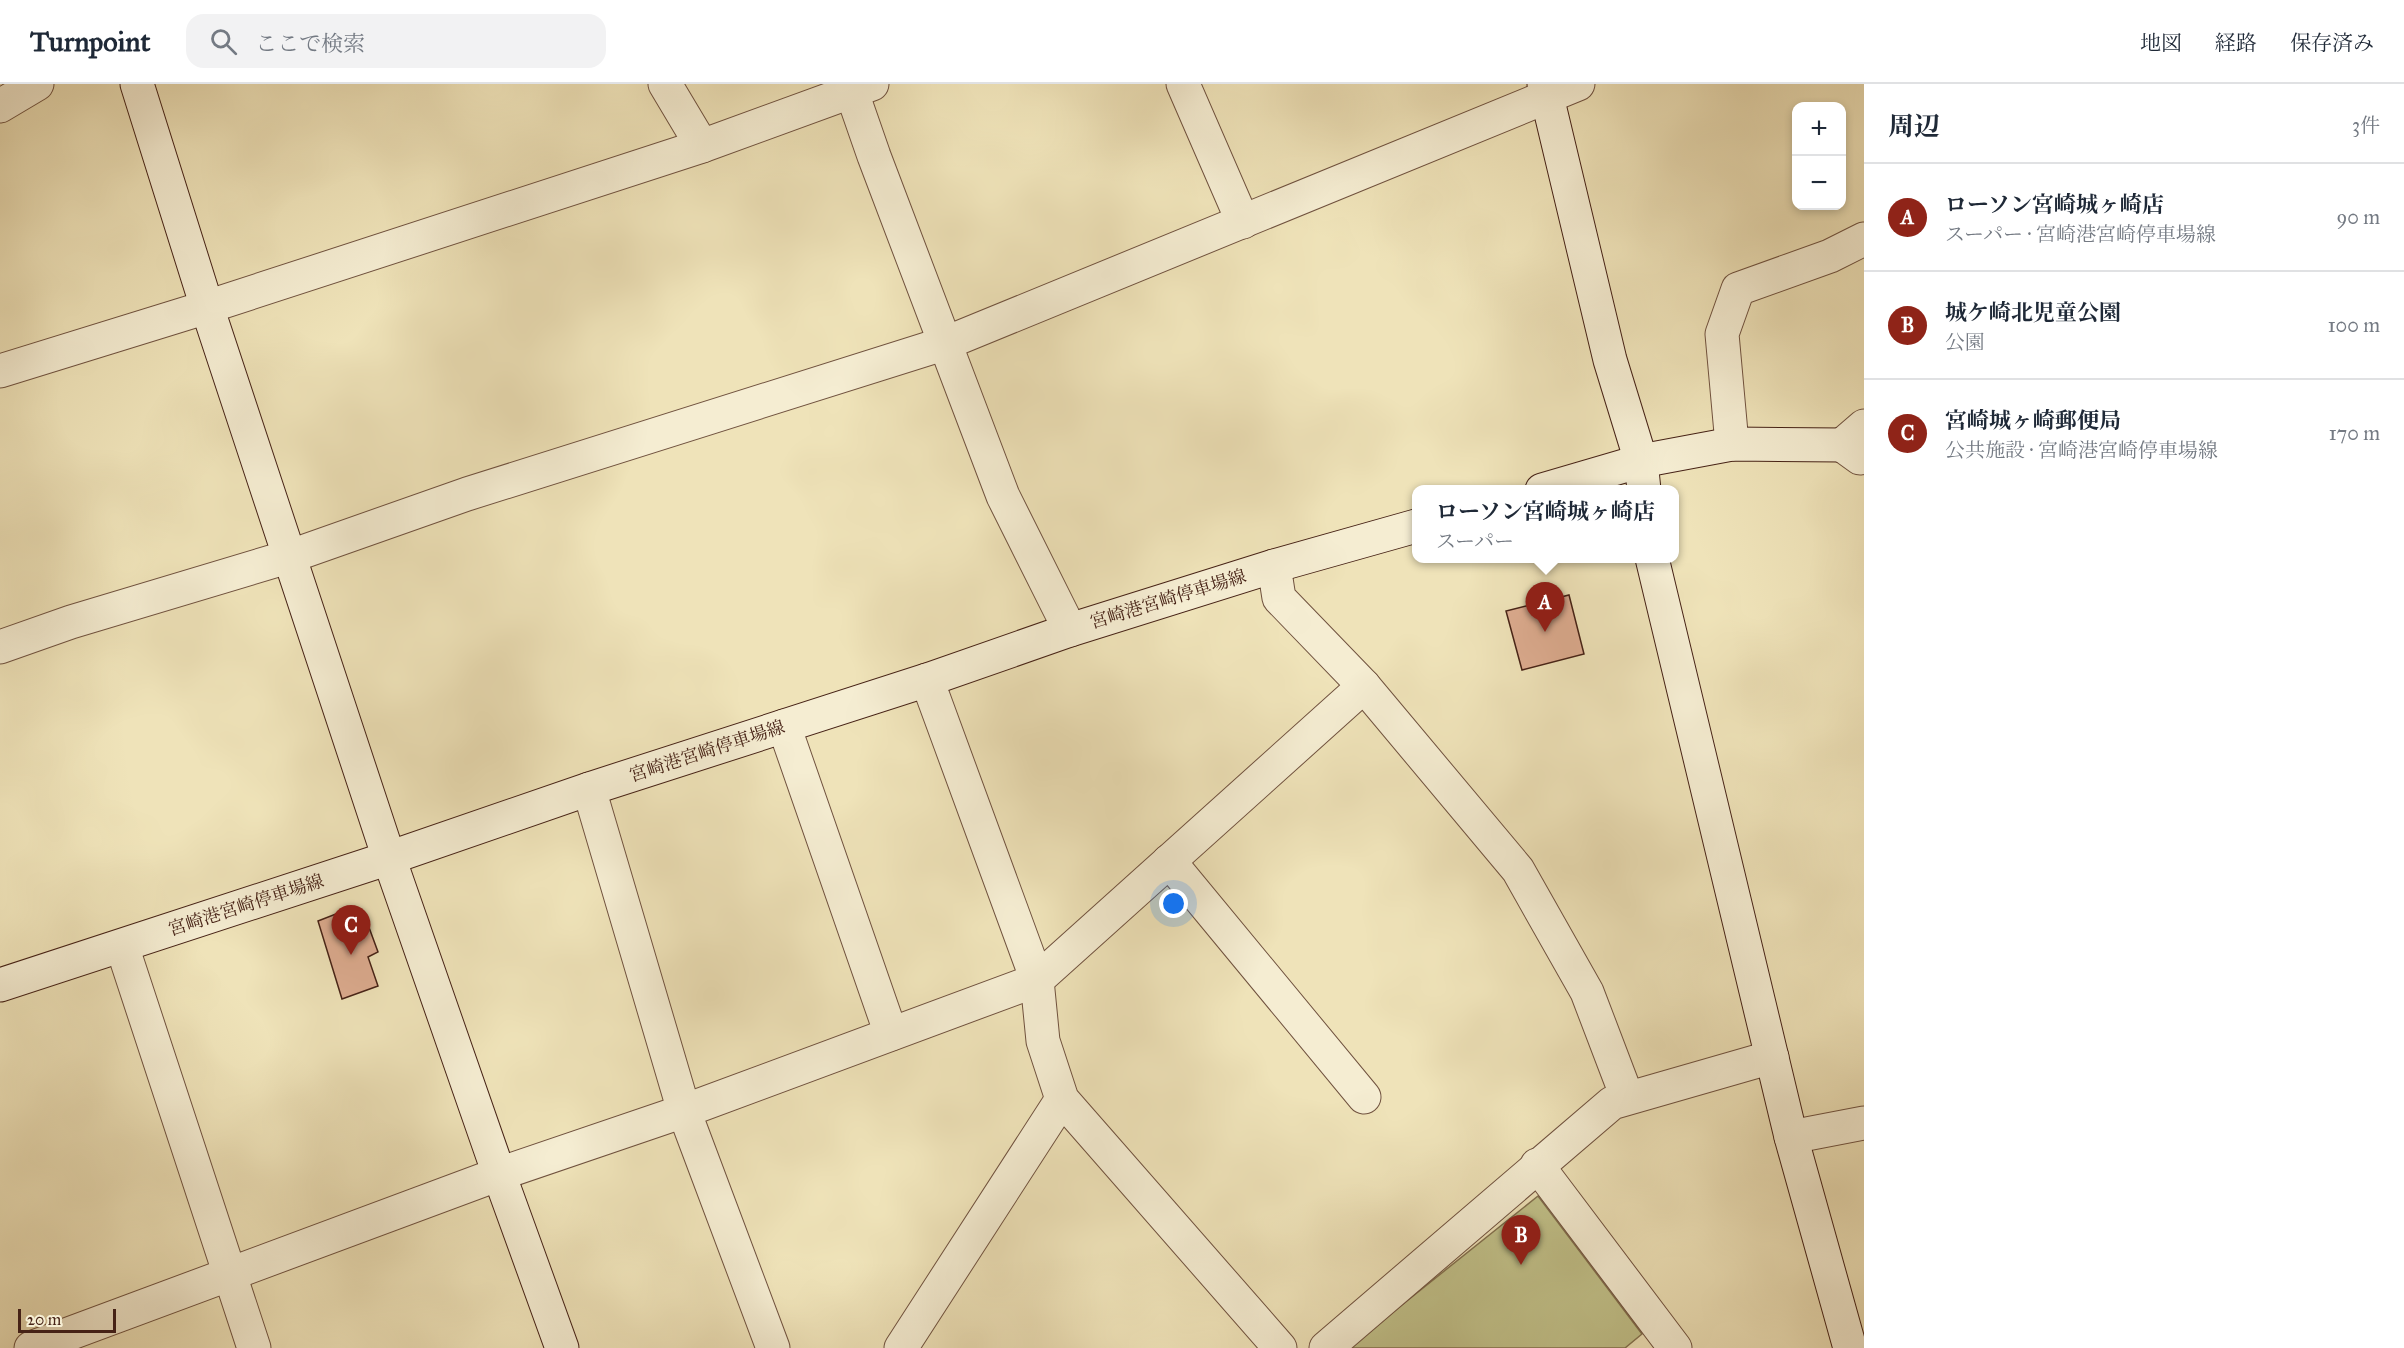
<!DOCTYPE html>
<html lang="ja">
<meta charset="utf-8">
<style>
body{margin:0;font-family:"IM FELL Great Primer","Noto Serif JP",serif;background:#f2f2f3;color:#1f2937}
.controls{position:absolute;right:18px;top:18px;display:grid;overflow:hidden;border-radius:12px;box-shadow:0 3px 9px #0003}
.controls button{width:54px;height:54px;display:grid;place-items:center;padding:0;border:0;border-bottom:2px solid #e0e1e3;background:#fff;color:#1f2937;font:30px sans-serif}
.scale{position:absolute;left:18px;bottom:15px;width:98px;box-sizing:border-box;padding-left:6px;border:3px solid #462216;border-top:0;font-size:16px;line-height:21px;white-space:nowrap;color:#462216;-webkit-text-stroke:4px #f5edd2;paint-order:stroke}
.you{position:absolute;left:1174px;top:820px;width:21px;height:21px;margin:-15px;border:4px solid #fff;border-radius:50%;background:#1a73e8;box-shadow:0 0 0 9px #1a73e833}
.badge{display:grid;place-items:center;width:39px;height:39px;border-radius:50%;background:#8f2418;color:#fff;font-size:20px;font-weight:700}
.pin{position:absolute;translate:-50% -50px;filter:drop-shadow(0 2px 3px #0008)}
.pin::after{content:'';position:absolute;top:32px;width:21px;height:18px;background:inherit;clip-path:polygon(0 0,100% 0,50% 100%)}
.popup{position:absolute;left:1412px;top:401px;width:267px;height:78px;box-sizing:border-box;display:grid;place-content:center;border-radius:12px;background:#fff;filter:drop-shadow(0 2px 4px #0005);font-size:20px;white-space:nowrap;color:#747a83}
.popup b{font-size:22px;color:#1f2937}
.popup::after{content:'';position:absolute;left:50%;top:100%;margin-left:-12px;border:12px solid transparent;border-top-color:#fff}
.list{margin:0;padding:0;list-style:none}
h2{display:flex;justify-content:space-between;align-items:center;height:78px;margin:0;padding:0 24px;font-size:26px}
h2 small{font-size:20px;font-weight:400;color:#747a83}
.list li{display:grid;grid-template-columns:39px 1fr auto;gap:18px;align-items:center;box-sizing:border-box;height:108px;padding:0 24px;border-top:2px solid #e0e1e3}
.list b{display:block;font-size:22px;white-space:nowrap}
.list p{margin:0;font-size:20px;white-space:nowrap;color:#747a83}
.list em{font-size:20px;font-style:normal;color:#747a83}
.icon{flex:none;width:33px;height:33px;fill:none;stroke:currentColor;stroke-width:2;stroke-linecap:round;stroke-linejoin:round}
.map{position:relative;flex:none;width:1864px;height:1264px;overflow:hidden}
header{display:flex;align-items:center;gap:36px;box-sizing:border-box;height:84px;padding:0 30px;background:#fff;border-bottom:2px solid #e0e1e3}
header strong{font-size:28px}
nav{display:flex;gap:33px;margin-inline-start:auto;font-size:21px}
.search{width:420px;height:54px;background:#f2f2f3;display:flex;align-items:center;gap:15px;box-sizing:border-box;padding:0 21px;border-radius:18px;color:#747a83;font-size:22px}
main{display:flex}
aside{flex:1;background:#fff}
.map>svg:first-child{display:block}
.green{fill:#c1c18a;stroke:#847250;stroke-width:1.5}
.building{fill:#ddac90;stroke:#462216;stroke-width:1.5}
.lines{fill:none;stroke-linecap:round;stroke-linejoin:round}
.street-casing{stroke:#70523f;stroke-width:35}
.secondary-casing{stroke:#462216;stroke-width:35}
.street{stroke:#f5edd2;stroke-width:33}
.secondary{stroke:#f5edd2;stroke-width:33}
.labels{text-anchor:middle;stroke-width:6;stroke-linejoin:round;paint-order:stroke}
.street-label{font-size:18px;fill:#462216;stroke:#f5edd2}
</style>
<header>
<strong>Turnpoint</strong>
<div class="search"><svg class="icon" aria-label="search" viewBox="0 0 24 24"><circle cx="10" cy="10" r="6"/><path d="M15 15l6 6"/></svg>ここで検索</div>
<nav><a>地図</a><a>経路</a><a>保存済み</a></nav>
</header>
<main>
<div class="map">
<svg width="1864" height="1264" viewBox="0 0 1864 1264">
<rect width="100%" height="100%" fill="#efe3b9"/>
<filter id="stains"><feTurbulence type="fractalNoise" baseFrequency=".00333" numOctaves="4"/><feColorMatrix values="0 0 0 0 .2 0 0 0 0 .09 0 0 0 0 .02 0 0 0 .5 -.17"/></filter>
<radialGradient id="worn" r=".72"><stop offset=".6" stop-color="#630" stop-opacity="0"/><stop offset="1" stop-color="#630" stop-opacity=".3"/></radialGradient>
<path class="green" d="M1538,1112L1642,1250L1625,1264H1348Z"/>
<g class="building">
<path d="M1569,511L1584,570L1522,586L1506,527Z"/>
<path d="M346,826L367,838L378,868L368,873L378,902L342,915L318,837Z"/>
</g>
<g class="lines">
<defs>
<g id="street">
<path d="M665,0L702,62"/>
<path d="M849,0L874,72L1003,412L1070,546"/>
<path d="M1183,0L1243,138"/>
<path d="M0,22L37,0"/>
<path d="M0,287L207,223L702,62L872,0"/>
<path d="M1732,360L1722,250L1738,205L1830,172L1864,155"/>
<path d="M1860,374L1842,361L1864,342"/>
<path d="M1274,482L1279,514L1364,602L1518,786L1587,908L1627,1013"/>
<path d="M0,563L71,538L291,472L467,410L946,259L1578,0"/>
<path d="M927,596L1037,896L1043,957L1062,1015L1280,1264"/>
<path d="M784,642L891,950"/>
<path d="M589,705L684,1027L773,1264"/>
<path d="M1169,777L1364,1013"/>
<path d="M122,862L254,1264"/>
<path d="M1791,1053L1864,1039"/>
<path d="M1537,1081L1675,1264"/>
<path d="M31,1264L499,1090L684,1027L1037,896L1364,602"/>
<path d="M901,1264L1062,1015"/>
<path d="M1326,1264L1612,1019L1772,973"/>
</g>
<g id="secondary">
<path d="M137,0L207,223L389,774L499,1090L562,1264"/>
<path d="M1544,0L1610,276L1641,377L1644,406"/>
<path d="M1542,406L1641,377L1732,360L1842,361L1864,364"/>
<path d="M1652,474L1791,1053L1850,1264"/>
<path d="M0,901L389,774L589,705L927,596L1070,546L1274,482L1416,442"/>
</g>
</defs>
<use href="#street" class="street-casing"/>
<use href="#secondary" class="secondary-casing"/>
<use href="#street" class="street"/>
<use href="#secondary" class="secondary"/>
</g>
<g class="labels">
<g class="street-label">
<text transform="translate(1168 515) rotate(-17)" y="6">宮崎港宮崎停車場線</text>
<text transform="translate(707 667) rotate(-18)" y="6">宮崎港宮崎停車場線</text>
<text transform="translate(246 821) rotate(-18)" y="6">宮崎港宮崎停車場線</text>
</g>
</g>
<rect width="100%" height="100%" filter="url(#stains)"/>
<rect width="100%" height="100%" fill="url(#worn)"/>
</svg>
<div class="controls">
<button>+</button>
<button>−</button>
</div>
<div class="scale">20 m</div>
<div class="you"></div>
<div class="pin badge" style="left:1545px;top:548px">A</div>
<div class="popup"><b>ローソン宮崎城ヶ崎店</b>スーパー</div>
<div class="pin badge" style="left:1521px;top:1181px">B</div>
<div class="pin badge" style="left:351px;top:871px">C</div>
</div>
<aside>
<h2>周辺<small>3件</small></h2>
<ul class="list">
<li><span class="badge">A</span><div><b>ローソン宮崎城ヶ崎店</b><p>スーパー · 宮崎港宮崎停車場線</p></div><em>90 m</em></li>
<li><span class="badge">B</span><div><b>城ケ崎北児童公園</b><p>公園</p></div><em>100 m</em></li>
<li><span class="badge">C</span><div><b>宮崎城ヶ崎郵便局</b><p>公共施設 · 宮崎港宮崎停車場線</p></div><em>170 m</em></li>
</ul>
</aside>
</main>
